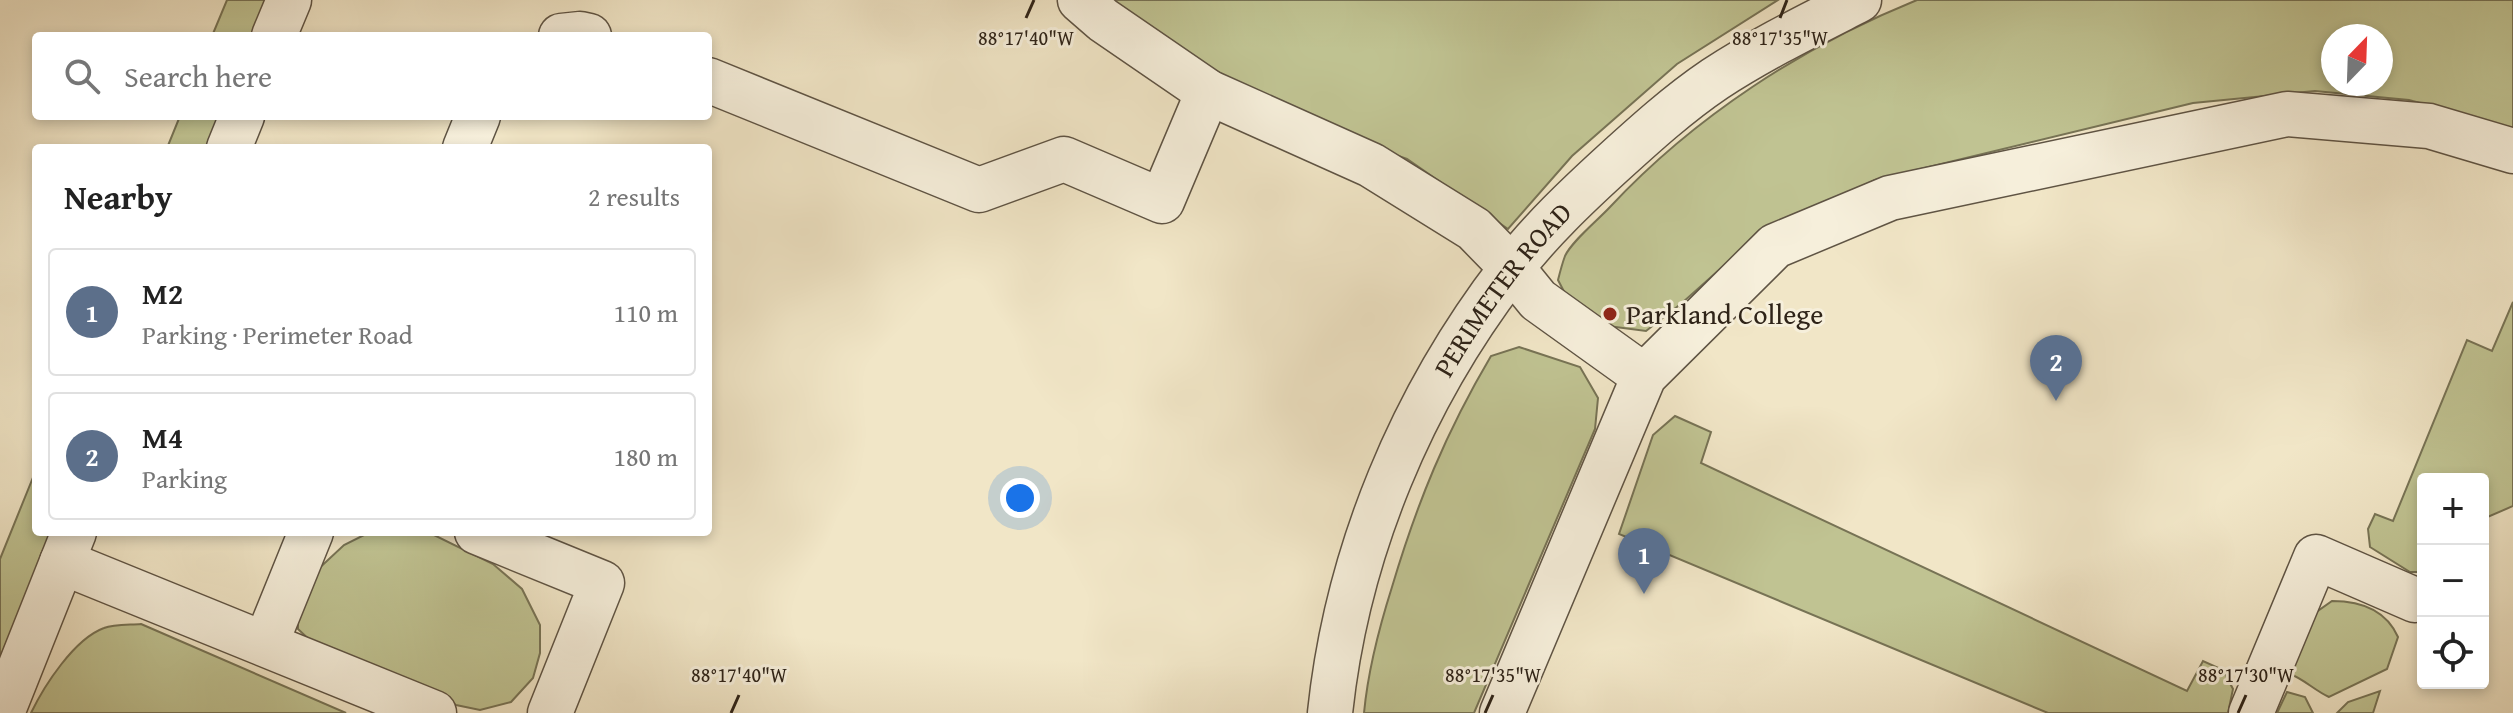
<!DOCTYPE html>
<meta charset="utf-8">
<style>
body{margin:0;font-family:"Gentium Book Plus",serif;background:#f2f2f2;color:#222}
.controls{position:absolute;right:24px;bottom:24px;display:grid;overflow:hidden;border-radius:8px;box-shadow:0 4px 12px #0003}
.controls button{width:72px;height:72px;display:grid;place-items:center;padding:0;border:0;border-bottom:2px solid #e0e0e0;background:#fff;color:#222;font:40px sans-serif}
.compass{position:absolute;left:2321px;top:24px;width:72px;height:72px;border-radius:50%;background:#fff;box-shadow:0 4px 12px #0003;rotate:23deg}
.you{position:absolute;left:1020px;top:498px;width:28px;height:28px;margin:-20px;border:6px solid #fff;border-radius:50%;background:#1a73e8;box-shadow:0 0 0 12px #1a73e833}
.badge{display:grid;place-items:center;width:52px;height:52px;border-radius:50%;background:#8f2418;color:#fff;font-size:26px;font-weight:700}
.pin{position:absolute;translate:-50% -66px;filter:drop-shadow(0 2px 4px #0008)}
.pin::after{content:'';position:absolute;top:42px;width:28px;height:24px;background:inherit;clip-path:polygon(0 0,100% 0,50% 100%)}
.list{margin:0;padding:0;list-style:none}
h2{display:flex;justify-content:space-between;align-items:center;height:104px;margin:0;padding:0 32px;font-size:34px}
h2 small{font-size:26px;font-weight:400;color:#767676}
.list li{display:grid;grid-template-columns:52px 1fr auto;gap:24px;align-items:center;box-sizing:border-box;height:128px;margin:0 16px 16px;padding:0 16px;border:2px solid #e0e0e0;border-radius:8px}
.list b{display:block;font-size:30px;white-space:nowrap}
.list p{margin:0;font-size:26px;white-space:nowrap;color:#767676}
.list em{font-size:26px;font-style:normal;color:#767676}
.icon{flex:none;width:44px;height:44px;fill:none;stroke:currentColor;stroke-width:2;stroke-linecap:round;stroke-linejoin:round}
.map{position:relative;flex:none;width:2513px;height:713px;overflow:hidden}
.search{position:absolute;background:#fff;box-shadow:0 4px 12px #0003;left:32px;top:32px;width:680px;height:88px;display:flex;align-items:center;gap:20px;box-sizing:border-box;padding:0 28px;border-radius:8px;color:#767676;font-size:30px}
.panel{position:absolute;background:#fff;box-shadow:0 4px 12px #0003;left:32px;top:144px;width:680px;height:392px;border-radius:8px}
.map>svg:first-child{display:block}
.green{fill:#c0c392;stroke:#777355;stroke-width:2;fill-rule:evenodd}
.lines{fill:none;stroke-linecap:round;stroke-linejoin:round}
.minor-casing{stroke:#5f5444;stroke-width:47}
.minor{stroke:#f6efdb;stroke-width:44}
.ticks{fill:none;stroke:#2e2318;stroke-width:3}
.poi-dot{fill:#8f2418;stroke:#f6efdb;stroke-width:3}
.labels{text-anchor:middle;stroke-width:6;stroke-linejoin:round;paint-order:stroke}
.street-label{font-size:28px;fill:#2e2318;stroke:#f6efdb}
.poi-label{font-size:28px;fill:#2e2318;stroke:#f6efdb;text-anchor:start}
.ticks-label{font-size:20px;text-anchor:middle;fill:#2e2318;stroke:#f6efdb;stroke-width:6;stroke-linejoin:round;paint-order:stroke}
</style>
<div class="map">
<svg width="2513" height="713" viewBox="0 0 2513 713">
<rect width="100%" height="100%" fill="#f1e6c7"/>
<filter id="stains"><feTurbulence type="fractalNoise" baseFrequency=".0025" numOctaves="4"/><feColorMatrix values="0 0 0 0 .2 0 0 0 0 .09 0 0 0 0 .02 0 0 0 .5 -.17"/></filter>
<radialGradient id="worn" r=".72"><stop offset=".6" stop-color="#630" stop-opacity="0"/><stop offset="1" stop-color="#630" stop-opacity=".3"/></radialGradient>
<g class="green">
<path d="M227,0H272L257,36H212Z"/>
<path d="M1113,0H1778L1677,64L1572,156L1508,229L1407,159L1310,125L1217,78Z"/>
<path d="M1917,0H2513V128L2409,100L2315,91L2193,103L1875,180L1756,237L1682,303L1646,331L1608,326L1570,303L1558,280C1560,272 1562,264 1565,256C1572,241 1598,220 1610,207C1694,117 1803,46 1917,0ZM2333,36H2381V84H2333Z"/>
<path d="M180,116H224L211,148H167Z"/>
<path d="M2513,302V506L2483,519V479H2423V572H2410L2370,547L2368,529L2375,514L2393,521L2467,340L2492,351Z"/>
<path d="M1519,347L1580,367L1598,398L1595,429L1474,713H1364C1368,670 1379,628 1392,587C1417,503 1446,432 1491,356Z"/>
<path d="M1675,416L1711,432L1701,463L2187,691L2203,661L2223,670L2233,689L2228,713H2048L1619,534L1653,435Z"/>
<path d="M36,470V532H52L0,658V559Z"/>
<path d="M370,532H428L493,564L522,589L540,625V653L533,678L511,702L480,710L456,705L316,646L298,629V588L344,545Z"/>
<path d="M2332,601C2360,601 2386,610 2398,637L2387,669L2329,697C2314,690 2304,679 2288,673L2315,613Z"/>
<path d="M141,624L346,713H31C44,686 74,639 104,628C114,624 130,625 141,624Z"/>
<path d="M2380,691L2373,713H2337L2348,702Z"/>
<path d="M2287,692L2305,697L2313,713H2277Z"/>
</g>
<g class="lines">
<defs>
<g id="minor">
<path d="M1080,0L1103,20L1208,92L1371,165L1474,229L1512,268L1538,300L1644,376"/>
<path d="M274,36L289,0"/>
<path d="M561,36L580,34L589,36"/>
<path d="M708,80L979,190L1064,159L1162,201L1208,92"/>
<path d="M229,148L242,116"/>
<path d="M465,148L478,116"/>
<path d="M477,532L602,583L550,713"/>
<path d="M62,562L434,713"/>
<path d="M266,643L311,532"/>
<path d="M2,713L74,532"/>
<path id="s1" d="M1330,713C1347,552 1412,397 1511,269C1540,231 1577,196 1612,164C1645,134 1678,104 1715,79C1761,49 1810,25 1859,0"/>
<path d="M1502,713L1644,376L1775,246L1890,198L2287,114L2429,126L2513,151"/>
<path d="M2251,713L2316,557L2415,600"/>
</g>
</defs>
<use href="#minor" class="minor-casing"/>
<use href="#minor" class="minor"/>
</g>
<path class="ticks" d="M1026,18L1034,0M1780,18L1787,0M731,713L739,695M1485,713L1493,695M2238,713L2246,695"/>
<circle class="poi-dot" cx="1610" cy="314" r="8"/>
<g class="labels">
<g class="street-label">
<text dy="10" stroke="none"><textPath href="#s1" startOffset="464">PERIMETER ROAD</textPath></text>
</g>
<g class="poi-label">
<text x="1626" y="324">Parkland College</text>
</g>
</g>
<g class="ticks-label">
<text x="1780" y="45">88°17'35"W</text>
<text x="1026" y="45">88°17'40"W</text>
<text x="739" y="682">88°17'40"W</text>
<text x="1493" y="682">88°17'35"W</text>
<text x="2246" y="682">88°17'30"W</text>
</g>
<rect width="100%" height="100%" filter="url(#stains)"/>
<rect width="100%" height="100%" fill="url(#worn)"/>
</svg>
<div class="controls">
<button>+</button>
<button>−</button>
<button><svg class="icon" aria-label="locate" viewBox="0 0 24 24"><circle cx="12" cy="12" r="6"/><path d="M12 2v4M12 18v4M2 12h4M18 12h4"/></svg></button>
</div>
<svg class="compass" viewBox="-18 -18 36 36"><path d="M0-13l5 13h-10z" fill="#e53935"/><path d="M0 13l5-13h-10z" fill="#767676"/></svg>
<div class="you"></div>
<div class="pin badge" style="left:1644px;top:594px;background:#5c6f8a">1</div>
<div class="pin badge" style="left:2056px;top:401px;background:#5c6f8a">2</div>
<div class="search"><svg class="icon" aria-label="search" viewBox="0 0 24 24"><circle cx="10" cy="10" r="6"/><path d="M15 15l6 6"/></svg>Search here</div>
<section class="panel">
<h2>Nearby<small>2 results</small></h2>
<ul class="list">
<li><span class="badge" style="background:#5c6f8a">1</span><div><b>M2</b><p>Parking · Perimeter Road</p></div><em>110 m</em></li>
<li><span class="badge" style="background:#5c6f8a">2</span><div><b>M4</b><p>Parking</p></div><em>180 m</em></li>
</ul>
</section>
</div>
